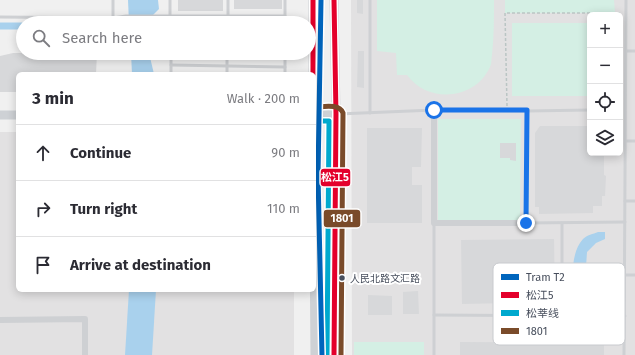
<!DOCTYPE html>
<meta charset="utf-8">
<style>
body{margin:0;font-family:"Fira Sans","Noto Sans SC",sans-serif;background:#f2f2f3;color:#2b2b33}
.controls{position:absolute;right:12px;top:12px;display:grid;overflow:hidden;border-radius:6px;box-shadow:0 2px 10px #0003}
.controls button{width:36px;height:36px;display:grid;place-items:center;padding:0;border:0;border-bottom:1px solid #e1e1e2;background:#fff;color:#2b2b33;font:20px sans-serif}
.stop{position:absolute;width:12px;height:12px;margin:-9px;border:3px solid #1a73e8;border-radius:50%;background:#fff}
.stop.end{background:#1a73e8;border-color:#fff;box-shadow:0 1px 4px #0008}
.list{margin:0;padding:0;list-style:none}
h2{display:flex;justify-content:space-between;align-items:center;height:52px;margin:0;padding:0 16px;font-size:17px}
h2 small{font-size:13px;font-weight:400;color:#7c7c81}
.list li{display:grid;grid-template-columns:26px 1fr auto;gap:12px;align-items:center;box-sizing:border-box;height:56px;padding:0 16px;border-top:1px solid #e1e1e2}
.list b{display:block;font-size:15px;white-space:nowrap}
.list em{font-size:13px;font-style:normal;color:#7c7c81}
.icon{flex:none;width:22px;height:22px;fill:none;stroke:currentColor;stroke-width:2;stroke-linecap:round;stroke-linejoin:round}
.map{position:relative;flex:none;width:635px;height:355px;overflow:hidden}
.search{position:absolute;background:#fff;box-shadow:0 2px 10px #0003;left:16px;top:16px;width:300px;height:44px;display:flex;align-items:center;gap:10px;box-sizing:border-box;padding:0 14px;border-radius:22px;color:#7c7c81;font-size:15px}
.panel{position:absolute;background:#fff;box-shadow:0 2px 10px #0003;left:16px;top:72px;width:300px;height:220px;border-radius:6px}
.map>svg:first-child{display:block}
.education{fill:#e2e1e2;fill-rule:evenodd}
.green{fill:#d4efe4}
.water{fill:#a9d1ed}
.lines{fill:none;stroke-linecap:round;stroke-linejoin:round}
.canal{stroke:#a9d1ed;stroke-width:7}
.building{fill:#d7d8da}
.path{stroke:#bac5c4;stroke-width:1.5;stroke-dasharray:3 2;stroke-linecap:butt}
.lane{stroke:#ced0d3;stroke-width:3}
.street{stroke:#ced0d3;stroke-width:6}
.secondary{stroke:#ced1d5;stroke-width:9}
.bus-1-casing{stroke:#fff;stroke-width:8}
.bus-2-casing{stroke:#fff;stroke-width:8}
.bus-3-casing{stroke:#fff;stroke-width:8}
.bus-1{stroke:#e4002b;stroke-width:5}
.bus-2{stroke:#00a9ce;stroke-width:5}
.bus-3{stroke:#7a4b2a;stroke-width:5}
.tram-1-casing{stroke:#fff;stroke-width:8}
.tram-1{stroke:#0065bd;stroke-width:5}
.route{stroke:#1a73e8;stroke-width:5}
.bus-dot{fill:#474e5c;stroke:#fff;stroke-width:1.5}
.labels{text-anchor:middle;stroke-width:4;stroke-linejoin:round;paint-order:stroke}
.bus-label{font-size:10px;fill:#474e5c;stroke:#fff;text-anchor:start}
.key{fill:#fff;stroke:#c8cace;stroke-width:1}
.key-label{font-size:11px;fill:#474e5c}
.line-badge{stroke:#fff;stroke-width:1.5}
.badge-label{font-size:11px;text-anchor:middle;font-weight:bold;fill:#fff}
</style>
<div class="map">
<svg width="635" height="355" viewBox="0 0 635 355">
<rect width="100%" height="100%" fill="#f0f0f0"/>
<g class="education">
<path d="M351,0H635V355H352ZM590,15H620V153H590Z"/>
<path d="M0,132H18V290H294V355H0Z"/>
</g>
<g class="green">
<path d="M377,0H494C494,18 494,37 492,55C491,59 492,63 490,67C475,100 428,104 407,75H397L396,53L377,51Z"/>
<path d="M505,0H614L615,13H505Z"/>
<rect x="512" y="23" width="78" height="73"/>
<path d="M438,119H521L520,221H438Z"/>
<rect x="354" y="342" width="70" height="13"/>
</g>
<g class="water">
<path d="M128,0H158L159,9L145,23H129Z"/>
<path d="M131,53H149L154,74H132Z"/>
<path d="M598,232H605V239L596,243L587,252L584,297L572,298C573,279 570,253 583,239C587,235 593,234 598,232Z"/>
<path d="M129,290H156L152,355H125Z"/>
</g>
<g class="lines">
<path class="canal" d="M0,26H23"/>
</g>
<g class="building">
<rect x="178" y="0" width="45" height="11"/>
<rect x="234" y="0" width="48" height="9"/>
<path d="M357,0H363V14L357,13Z"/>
<path d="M358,51H364V88L357,87Z"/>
<path d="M13,53H97L96,74H18V92H0V56Z"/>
<path d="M540,126H590V153H604V175L606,176L605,196H602V206H593V213L539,214V207H535V133Z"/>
<path d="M367,128H422L421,167H412V185H422V223H367Z"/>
<path d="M500,143H516V161L510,160V158H500Z"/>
<path d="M554,239L555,302L462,304L461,240Z"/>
<path d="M418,291L419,314H403V292Z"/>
<path d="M368,295L392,296V315H368Z"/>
<path d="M460,342L604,343V355H460Z"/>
</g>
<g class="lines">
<path class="path" d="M507,106L505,13H620"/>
<g class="lane">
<path d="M113,0V18"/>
<path d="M170,0V23"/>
<path d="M285,0V23"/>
<path d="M370,0V113"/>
<path d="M0,17L113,18L126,16H285"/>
<path d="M228,23V0"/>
<path d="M627,51H635"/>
<path d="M171,53V74"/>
<path d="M285,53V74"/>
<path d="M171,65L285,67"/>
<path d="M227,74V53"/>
<path d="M527,111L590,110"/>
<path d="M338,114L434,110L527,111L526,223L625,222"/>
<path d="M626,141H635"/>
<path d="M625,201H635"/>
<path d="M625,275H635"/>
<path d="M434,315L625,316"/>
<path d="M562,316V223"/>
<path d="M434,355V223"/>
<path d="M624,355L626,0"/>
</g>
<g class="street">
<path d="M434,110V223H526"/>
<path d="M0,320L85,319V355"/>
</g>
<g class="secondary">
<path d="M313,0V74"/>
<path d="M334,0L336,114L334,355"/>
<path d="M314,114H336"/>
<path d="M0,115H18"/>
<path d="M314,242L315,355"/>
</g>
<defs>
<g id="bus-1">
<path d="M313,0V74"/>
<path d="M334,0L336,114L334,355"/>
</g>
<path id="bus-2" d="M314,121H329L327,355"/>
<path id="bus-3" d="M314,107C323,107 339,103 343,113L341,355"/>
</defs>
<use href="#bus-1" class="bus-1-casing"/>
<use href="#bus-2" class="bus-2-casing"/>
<use href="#bus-3" class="bus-3-casing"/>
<use href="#bus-1" class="bus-1"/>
<use href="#bus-2" class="bus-2"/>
<use href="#bus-3" class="bus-3"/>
<defs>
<path id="tram-1" d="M321,0L318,175L322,355"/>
</defs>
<use href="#tram-1" class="tram-1-casing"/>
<use href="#tram-1" class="tram-1"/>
</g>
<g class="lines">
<path class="route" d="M434,110H527L526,223"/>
</g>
<circle class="bus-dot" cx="342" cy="278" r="3.5"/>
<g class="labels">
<g class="bus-label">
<text x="350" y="282">人民北路文汇路</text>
</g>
</g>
<rect x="493" y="263" width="132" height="82" rx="6" class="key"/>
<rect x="501" y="274" width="18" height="6" fill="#0065bd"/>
<rect x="501" y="292" width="18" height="6" fill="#e4002b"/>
<rect x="501" y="310" width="18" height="6" fill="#00a9ce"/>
<rect x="501" y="328" width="18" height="6" fill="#7a4b2a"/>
<g class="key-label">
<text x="526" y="281">Tram T2</text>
<text x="526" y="299">松江5</text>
<text x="526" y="317">松莘线</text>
<text x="526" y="335">1801</text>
</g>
<g class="line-badge">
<rect x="320" y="168" width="31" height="19" rx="4" fill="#e4002b"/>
<rect x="323" y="209" width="38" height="19" rx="4" fill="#7a4b2a"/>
</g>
<g class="badge-label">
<text x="335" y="181">松江5</text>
<text x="342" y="222">1801</text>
</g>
</svg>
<div class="controls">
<button>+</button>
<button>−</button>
<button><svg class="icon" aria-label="locate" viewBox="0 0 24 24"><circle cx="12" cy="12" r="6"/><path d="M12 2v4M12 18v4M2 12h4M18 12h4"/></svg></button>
<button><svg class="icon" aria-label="layers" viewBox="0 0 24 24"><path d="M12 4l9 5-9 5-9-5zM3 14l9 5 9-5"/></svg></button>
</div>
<div class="stop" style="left:434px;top:110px"></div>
<div class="stop end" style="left:526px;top:223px"></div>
<div class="search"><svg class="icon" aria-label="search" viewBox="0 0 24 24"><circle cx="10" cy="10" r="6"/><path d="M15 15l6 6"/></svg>Search here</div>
<section class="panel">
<h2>3 min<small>Walk · 200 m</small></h2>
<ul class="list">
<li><svg class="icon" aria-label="ahead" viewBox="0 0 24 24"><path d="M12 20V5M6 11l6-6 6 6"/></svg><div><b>Continue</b></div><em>90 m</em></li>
<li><svg class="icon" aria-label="right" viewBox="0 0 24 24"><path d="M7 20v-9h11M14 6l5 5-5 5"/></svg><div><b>Turn right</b></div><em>110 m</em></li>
<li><svg class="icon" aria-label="arrive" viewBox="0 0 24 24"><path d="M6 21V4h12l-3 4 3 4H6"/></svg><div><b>Arrive at destination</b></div></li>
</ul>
</section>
</div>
